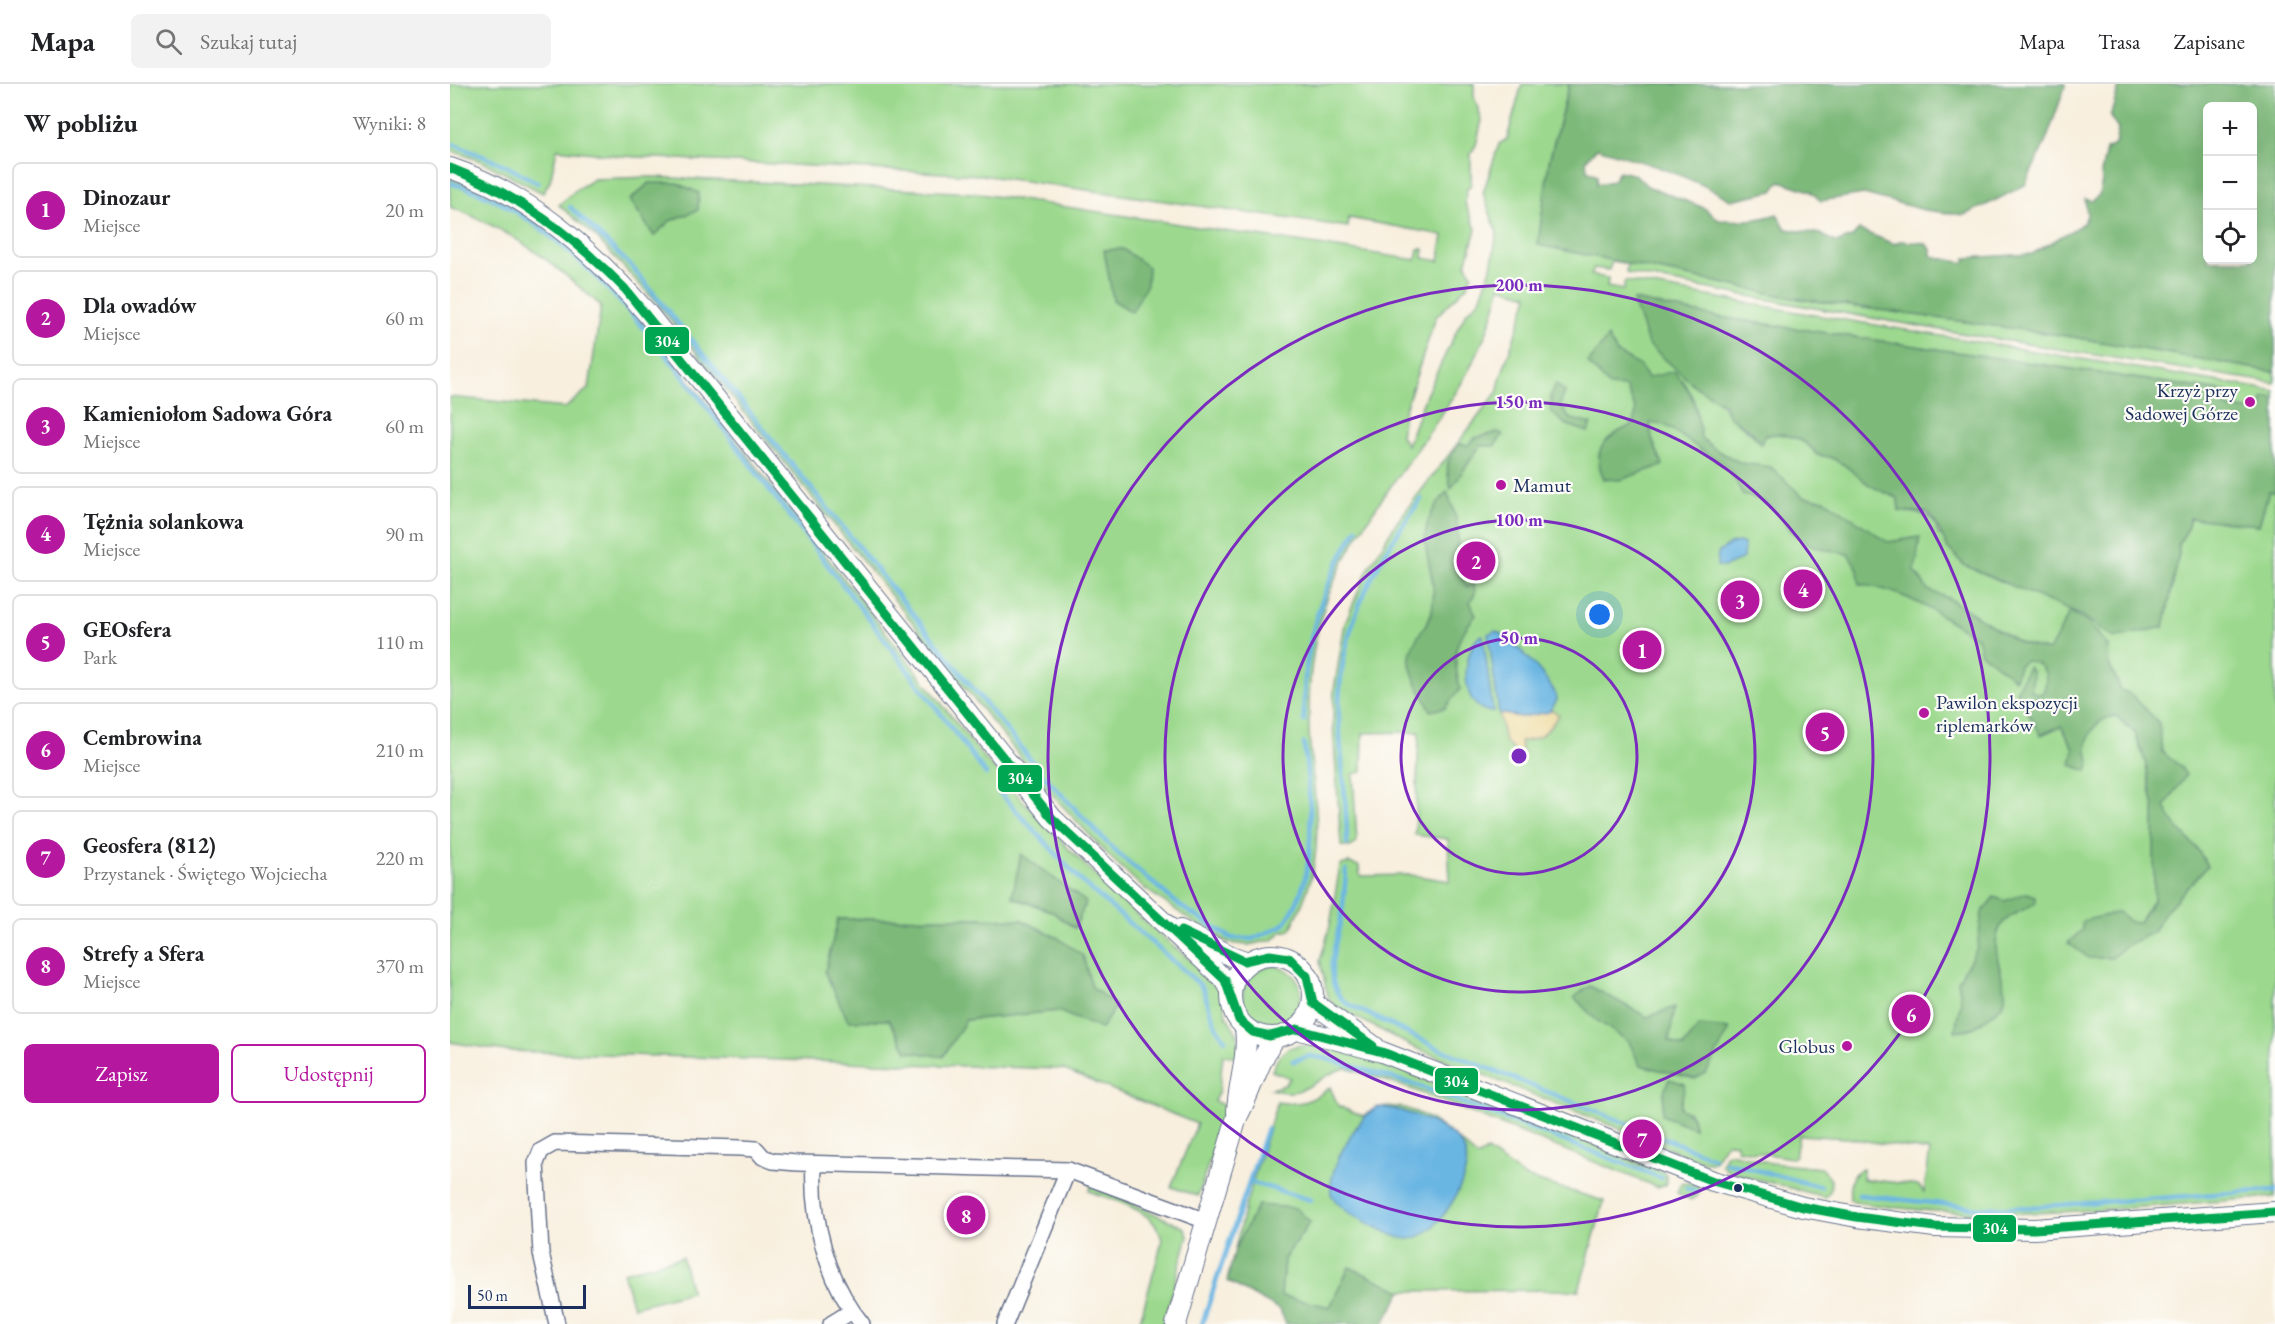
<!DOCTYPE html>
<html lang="pl">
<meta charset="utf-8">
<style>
body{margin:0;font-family:"EB Garamond",serif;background:#f2f2f2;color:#202124}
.controls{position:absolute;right:18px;top:18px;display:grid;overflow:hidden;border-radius:9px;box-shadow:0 6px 24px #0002}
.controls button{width:54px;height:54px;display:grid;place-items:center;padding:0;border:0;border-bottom:2px solid #e0e0e0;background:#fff;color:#202124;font:30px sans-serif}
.scale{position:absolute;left:18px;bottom:15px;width:118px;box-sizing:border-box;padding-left:6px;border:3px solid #1b2f5e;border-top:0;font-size:16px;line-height:21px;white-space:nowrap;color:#1b2f5e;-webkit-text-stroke:4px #fdfcf7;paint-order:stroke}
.you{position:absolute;left:1150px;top:531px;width:21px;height:21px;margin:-15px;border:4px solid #fff;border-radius:50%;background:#1a73e8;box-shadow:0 0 0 9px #1a73e833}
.badge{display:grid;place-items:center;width:39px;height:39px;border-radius:50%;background:#b5179e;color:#fff;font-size:20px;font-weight:700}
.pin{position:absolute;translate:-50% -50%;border:3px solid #fff;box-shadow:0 2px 6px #0006}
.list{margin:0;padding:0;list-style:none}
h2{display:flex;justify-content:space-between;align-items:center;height:78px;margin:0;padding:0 24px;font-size:26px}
h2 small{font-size:20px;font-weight:400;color:#757577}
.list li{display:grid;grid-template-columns:39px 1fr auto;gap:18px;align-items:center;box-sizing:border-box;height:96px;margin:0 12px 12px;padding:0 12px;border:2px solid #e0e0e0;border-radius:9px}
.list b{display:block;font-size:22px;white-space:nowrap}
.list p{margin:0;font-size:20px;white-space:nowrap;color:#757577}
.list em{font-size:20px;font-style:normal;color:#757577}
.actions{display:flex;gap:12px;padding:18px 24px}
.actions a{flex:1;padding:14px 0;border:2px solid #b5179e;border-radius:9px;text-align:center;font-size:21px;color:#b5179e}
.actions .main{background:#b5179e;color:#fff}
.icon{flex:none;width:33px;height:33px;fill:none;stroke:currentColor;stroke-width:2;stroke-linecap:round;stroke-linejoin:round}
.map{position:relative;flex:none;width:1825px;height:1240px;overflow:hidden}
header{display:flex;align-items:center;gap:36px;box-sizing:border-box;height:84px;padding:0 30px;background:#fff;border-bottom:2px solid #e0e0e0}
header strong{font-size:28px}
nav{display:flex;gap:33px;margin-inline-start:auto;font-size:21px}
.search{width:420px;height:54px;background:#f2f2f2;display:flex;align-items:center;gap:15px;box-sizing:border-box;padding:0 21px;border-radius:9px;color:#757577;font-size:22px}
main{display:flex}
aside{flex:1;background:#fff}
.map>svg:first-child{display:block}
.green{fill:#9cd98e;stroke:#5c8476;stroke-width:1.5;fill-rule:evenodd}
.forest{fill:#7db979;stroke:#4c746c;stroke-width:1.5;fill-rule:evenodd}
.sand{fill:#eeda9e;stroke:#84847e;stroke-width:1.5}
.water{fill:#6ab6e3;stroke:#4272a0;stroke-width:1.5}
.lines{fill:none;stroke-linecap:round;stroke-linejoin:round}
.stream{stroke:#6ab6e3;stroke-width:4.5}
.minor-casing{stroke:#68728b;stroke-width:18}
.tertiary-casing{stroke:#68728b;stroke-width:22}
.minor{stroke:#fff;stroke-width:15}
.tertiary{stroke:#fff;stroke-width:20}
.bus-1-casing{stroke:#fdfcf7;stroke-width:14}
.bus-1{stroke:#00a651;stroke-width:9}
.ring{fill:none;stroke:#7b2cbf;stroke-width:3}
.poi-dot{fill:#b5179e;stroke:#fdfcf7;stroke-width:2}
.bus-dot{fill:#1b2f5e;stroke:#fdfcf7;stroke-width:2}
.labels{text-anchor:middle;stroke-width:4.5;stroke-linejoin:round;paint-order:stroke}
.poi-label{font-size:20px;fill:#1b2f5e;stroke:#fdfcf7;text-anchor:end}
.centre{fill:#7b2cbf;stroke:#fdfcf7;stroke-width:3}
.ring-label{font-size:18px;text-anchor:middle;font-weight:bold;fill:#7b2cbf;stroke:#fdfcf7;stroke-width:4.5;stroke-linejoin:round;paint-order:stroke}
.line-badge{stroke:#fdfcf7;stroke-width:2}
.badge-label{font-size:16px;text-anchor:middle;font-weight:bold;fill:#fff}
</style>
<header>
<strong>Mapa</strong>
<div class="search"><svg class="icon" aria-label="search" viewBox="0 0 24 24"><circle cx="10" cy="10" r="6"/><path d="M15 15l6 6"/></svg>Szukaj tutaj</div>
<nav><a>Mapa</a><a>Trasa</a><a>Zapisane</a></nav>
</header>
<main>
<aside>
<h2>W pobliżu<small>Wyniki: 8</small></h2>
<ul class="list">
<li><span class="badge">1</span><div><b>Dinozaur</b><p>Miejsce</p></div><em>20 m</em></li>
<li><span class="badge">2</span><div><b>Dla owadów</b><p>Miejsce</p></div><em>60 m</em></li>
<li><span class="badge">3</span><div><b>Kamieniołom Sadowa Góra</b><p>Miejsce</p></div><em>60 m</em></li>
<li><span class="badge">4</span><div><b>Tężnia solankowa</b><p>Miejsce</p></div><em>90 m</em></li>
<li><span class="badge">5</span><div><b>GEOsfera</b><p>Park</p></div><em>110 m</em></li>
<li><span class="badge">6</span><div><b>Cembrowina</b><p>Miejsce</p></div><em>210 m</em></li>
<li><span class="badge">7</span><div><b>Geosfera (812)</b><p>Przystanek · Świętego Wojciecha</p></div><em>220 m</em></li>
<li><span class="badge">8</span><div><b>Strefy a Sfera</b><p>Miejsce</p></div><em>370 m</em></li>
</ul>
<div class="actions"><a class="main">Zapisz</a><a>Udostępnij</a></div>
</aside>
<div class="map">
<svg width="1825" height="1240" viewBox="0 0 1825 1240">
<rect width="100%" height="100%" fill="#fdfcf7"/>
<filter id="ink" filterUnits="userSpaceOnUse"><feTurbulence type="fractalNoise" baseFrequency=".0167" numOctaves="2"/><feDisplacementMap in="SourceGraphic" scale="12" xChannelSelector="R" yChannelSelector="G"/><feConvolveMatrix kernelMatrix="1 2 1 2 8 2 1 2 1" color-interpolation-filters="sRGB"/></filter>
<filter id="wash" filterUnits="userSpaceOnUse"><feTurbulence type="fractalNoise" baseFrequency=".008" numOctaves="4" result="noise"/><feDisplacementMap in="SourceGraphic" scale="24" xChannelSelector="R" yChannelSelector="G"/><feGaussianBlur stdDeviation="1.35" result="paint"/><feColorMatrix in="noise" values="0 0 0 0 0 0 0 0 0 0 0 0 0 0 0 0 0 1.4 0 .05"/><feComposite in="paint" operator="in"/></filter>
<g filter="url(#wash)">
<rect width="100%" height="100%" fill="#f8efde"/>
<g class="green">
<path d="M0,0H1024V13L1032,36L1026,61L1021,69V101L1017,105L1015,119L1026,145L1016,181L1022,190L1017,202L986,233L954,328L951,352L957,361L976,311L1008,244L1017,228L1030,216L1041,184L1047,149L1033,109L1049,60L1057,55L1072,0H1119L1099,78L1088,161L1343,214L1617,252L1825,288V299C1608,266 1391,231 1176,189L1177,180L1162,177L1159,186L1144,184L1141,191L1158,194L1157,203L1173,206L1175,197L1347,228L1825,307V315L1814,314L1810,328L1775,323L1777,308L1262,232L1184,216L1264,313C1273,319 1273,325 1280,332C1290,342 1302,348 1311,359L1314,352C1333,346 1357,355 1367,371C1387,372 1398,384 1413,396C1421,404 1437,409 1448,414L1449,427C1469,430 1484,427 1488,450L1714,542L1729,470L1728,460L1736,448L1740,434L1809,441L1819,407L1825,408V1113C1684,1123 1544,1141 1404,1118L1400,1115C1399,1103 1399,1089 1413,1085V1095L1468,1101L1474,1108L1480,1067L1397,1054L1349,1051L1345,1072L1342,1074L1287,1065L1286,1060L1277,1058L1264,1078H1253L961,962L885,922L878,913L870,877L880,842L890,781L899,779L909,782L910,792L961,791L1000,797L998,755L965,751L969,648L913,649L912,688L903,690L907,758L900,763L891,762L883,640L884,606L895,539L917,487L944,442L1048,307C1046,298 1075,229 1078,211L1050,203C1024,330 907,410 871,533C859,576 857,620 860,664C863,700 870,737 865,773C862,797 851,825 840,846L831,848L823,856L798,861L779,859L752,844L691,802L658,771L588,695L205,217L146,153L109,121L127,105L144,95L202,93L524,109L966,176L968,165H974L973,174L989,177L993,151L899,134L898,143L531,91L171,72L107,65L100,97L93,109L33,78L0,66ZM1214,1008L1230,1025L1239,1028L1244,1043L1213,1031Z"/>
<path d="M0,94C83,118 144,183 199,245L534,674C607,755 684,835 771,900L776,931L788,951V973L773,971L769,1007L764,1017L777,1023L748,1112L721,1103L747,1040L612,985L56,967L0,958V313L115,324L139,304L151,222C101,177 64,147 0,123ZM562,813L636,818L624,844L601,827ZM529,834L572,836L633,872L650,944L608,927L515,936L457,967L388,835Z"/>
<circle cx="822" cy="911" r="29"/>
<path d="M878,958L1214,1088L1217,1093L1215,1101L1207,1103L962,1005L896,984C865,991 857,1017 821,1005L835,1001L840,994L822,987C831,960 850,957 874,965Z"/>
<path d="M880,1003L888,1022L913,1032C951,1003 1000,1047 1027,1073L1037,1067L1075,1093L1154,1117L1129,1206L952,1207L899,1183L880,1223L831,1212L834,1175L860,1138L808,1121L785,1165L795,1123L827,1018C850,1022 863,1017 880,1003Z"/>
<path d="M1280,1069L1321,1079L1371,1084L1381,1096L1380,1107L1375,1113L1280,1088L1271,1080L1276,1070Z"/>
<path d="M1236,1098L1250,1102L1248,1111L1241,1116L1227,1109L1231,1099Z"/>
<path d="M641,1100L735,1144L738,1152L713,1240H689L712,1158C709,1126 663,1117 639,1107Z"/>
<path d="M232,1173L241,1208L183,1223L173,1188Z"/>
</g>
<g class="forest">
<path d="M1119,0H1616L1596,57L1575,101L1538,120L1514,131L1474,126L1414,110L1371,117L1360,107L1330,97L1323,107L1281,116C1238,91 1194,78 1147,64L1136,76L1137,86L1147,91V100L1163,97L1169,87L1186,91L1197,102L1254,124L1269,136C1289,137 1307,137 1327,130L1336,145L1371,150L1386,159L1402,153L1409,146L1445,160L1450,157L1475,159L1481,165V172L1514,179L1516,174L1582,170L1634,139L1637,131L1635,115L1642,117L1649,111L1652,98L1651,89L1656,65L1665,61L1668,45L1660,33L1670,0H1825V288L1617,252L1343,214L1088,161L1099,78ZM1758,22H1802V176H1758Z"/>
<path d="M199,99H227L249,109L248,126L220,137L204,152L180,116Z"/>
<path d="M673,165L698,183L697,200L682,228L663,216L654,166Z"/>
<path d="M1183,216L1262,232L1778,308L1775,323L1810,328L1814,313L1825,315V408L1819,407L1809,441L1740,434L1736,448L1728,460L1729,470L1714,543L1664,554L1632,532L1514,481L1498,464L1483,434L1477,429L1449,427L1448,414C1437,409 1421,404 1413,396C1398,384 1387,372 1367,371C1357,355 1333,346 1314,352L1311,360L1302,348L1278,331L1274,320L1246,303L1198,260Z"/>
<path d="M1158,253L1167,269L1189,281L1198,294L1224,287C1245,310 1247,324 1251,354L1268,367L1291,379L1321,383L1353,413L1375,416L1438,458L1470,453L1465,487L1478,506L1498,514L1570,559L1599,567L1620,528L1639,539L1658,562L1659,580L1671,606L1682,611L1709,639L1712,668L1730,682L1736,691L1715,722C1724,749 1746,755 1757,782L1714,829L1703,848L1674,863L1662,874H1639L1618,859L1632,846V837L1669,828L1680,838H1689L1704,815V724L1695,677L1685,649L1666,632C1643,635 1631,657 1640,678L1637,687L1621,681L1624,665L1611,642L1591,651L1566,608L1578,583L1583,589L1581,606L1587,610L1593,609C1600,592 1595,578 1575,577L1569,582L1565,595L1531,569L1527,554C1490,530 1454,506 1409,500L1408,485L1398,470C1381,466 1367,466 1352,456C1325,437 1335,420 1293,411L1280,386L1215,341L1200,339L1202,355L1213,381L1170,396L1154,395C1139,363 1158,352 1184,340L1186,326L1176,303L1159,302L1138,279Z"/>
<path d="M1106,300L1115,308L1110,321L1119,334L1141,340L1138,348L1115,340L1101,328V311Z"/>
<path d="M1049,348L1053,351L1044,362H1030L1001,405C996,383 994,379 1009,360L1018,361L1025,354Z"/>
<path d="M997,408C1009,438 1011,448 1004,480L1017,503L1024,499L1025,509L1020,518L1026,531C1003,558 1002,570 1010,605L995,624L981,627C974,612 958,589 960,572C962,554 979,542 982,526C991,478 953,455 997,408Z"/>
<path d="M571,770L636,818L625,844L601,827L562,813Z"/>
<path d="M1576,809L1585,812V819C1575,827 1558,830 1551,842C1536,866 1561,904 1554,918C1552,923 1546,927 1541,931C1526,943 1525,945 1505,947L1511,916L1508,897L1527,864L1532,828L1544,813L1555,817Z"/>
<path d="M529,834L572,836L608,854L633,872L642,903L666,922L651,945L608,927L516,936L493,973L457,967L439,936L398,937L375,888L388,835Z"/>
<path d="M1140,902L1197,933L1225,923L1219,957L1233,963L1249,942L1280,945L1256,989L1245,995L1190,981L1179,958L1145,935L1124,913Z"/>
<path d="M1219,995L1235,1000L1230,1024L1243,1033L1244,1044L1212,1031L1214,1008Z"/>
<path d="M808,1121L846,1124L860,1138L834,1175L831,1212L880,1223L899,1183L952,1207L933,1240H836L830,1226L777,1197L785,1165Z"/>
</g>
<path class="sand" d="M1102,626L1109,631C1096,648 1092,656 1070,657L1073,670L1070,672L1055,658L1049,629L1071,633Z"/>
<g class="water">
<path d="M1289,458L1294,460L1293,474L1275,483L1267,482L1268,469L1280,460Z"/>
<path d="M1045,547C1060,551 1107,602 1107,616L1099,628L1071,633L1049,629L1038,550Z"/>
<path d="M1033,551L1043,628C1004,626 1014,556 1033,551Z"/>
<path d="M927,1023C952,1023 1010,1044 1016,1071C1021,1097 986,1155 958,1155C946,1155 931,1145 920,1140C905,1132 890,1126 881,1110C878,1084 905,1037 927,1023Z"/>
</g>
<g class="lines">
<g class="stream">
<path d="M0,59L50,79L88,99"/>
<path d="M0,99C127,130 241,305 319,405C392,499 464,594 536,690"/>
<path d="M120,123L182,183L209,216L593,691L663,765L730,822L781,854L802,855L832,842C872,795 860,716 854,659"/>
<path d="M854,637C851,567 870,504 907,445"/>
<path d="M550,709L630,796L747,898L753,905L765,941L775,956"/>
<path d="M897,760C897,720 891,678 889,637C886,550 921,484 971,415"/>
<path d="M896,786C895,802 894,818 891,834C886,862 870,896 896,919L992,966L1264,1074"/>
<path d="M843,977L859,972L874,974L966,1001L1212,1094"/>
<path d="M1276,1078L1371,1103"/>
<path d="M800,1098L861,1116"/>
<path d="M1236,1104L1245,1107"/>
<path d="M1409,1111L1530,1124L1581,1123L1825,1106"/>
<path d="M752,1240L817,1044"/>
</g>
</g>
</g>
<g filter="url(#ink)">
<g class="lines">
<defs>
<g id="minor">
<path d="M364,1080C361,1135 377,1197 412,1240"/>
<path d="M107,1240L91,1169L86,1079L91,1067L105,1059L291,1064L306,1065L313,1073L323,1077L347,1079L618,1086L756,1137"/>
<path d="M381,1240L402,1227"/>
<path d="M555,1240L618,1086"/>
</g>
<g id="tertiary">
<path d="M0,84C81,111 140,165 196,228L602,734L775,896L781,906"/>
<path d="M730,846L781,872L798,878"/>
<circle cx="822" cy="912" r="41"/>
<path d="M863,919L925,963"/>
<path d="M847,945L932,968L1263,1097L1353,1123L1407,1133L1485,1143L1584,1145L1825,1128"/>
<path d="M787,1028C788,1000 799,972 795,944"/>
<path d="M726,1240L787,1033C801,1008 808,976 826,953"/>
</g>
</defs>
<use href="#minor" class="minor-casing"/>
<use href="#tertiary" class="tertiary-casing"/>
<use href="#minor" class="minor"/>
<use href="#tertiary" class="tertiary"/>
<defs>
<g id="bus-1">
<path d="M0,84C69,111 123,152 175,205L602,734L775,896L789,936L803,948L820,952L847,945L932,968L1263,1097L1353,1123L1407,1133L1485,1143L1584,1145L1825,1128"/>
<path d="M731,847L794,877L820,871L839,874L857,892L863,919L923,962"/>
</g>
</defs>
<use href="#bus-1" class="bus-1-casing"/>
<use href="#bus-1" class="bus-1"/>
</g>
</g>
<g class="ring">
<circle cx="1069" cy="672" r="118"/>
<circle cx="1069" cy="672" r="236"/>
<circle cx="1069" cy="672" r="354"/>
<circle cx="1069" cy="672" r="471"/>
</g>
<g class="poi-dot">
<circle cx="1800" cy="318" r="6"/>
<circle cx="1051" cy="401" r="6"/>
<circle cx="1474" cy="629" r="6"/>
<circle cx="1397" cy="962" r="6"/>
</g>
<circle class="bus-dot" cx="1288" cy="1104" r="5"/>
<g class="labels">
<g class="poi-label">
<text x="1788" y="313">Krzyż przy<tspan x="1788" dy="23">Sadowej Górze</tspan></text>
<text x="1063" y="408" text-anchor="start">Mamut</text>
<text x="1486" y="625" text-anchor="start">Pawilon ekspozycji<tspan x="1486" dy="23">riplemarków</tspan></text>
<text x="1385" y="969">Globus</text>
</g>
</g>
<circle cx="1069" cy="672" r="9" class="centre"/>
<g class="ring-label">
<text x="1069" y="207">200 m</text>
<text x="1069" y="324">150 m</text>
<text x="1069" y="442">100 m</text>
<text x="1069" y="560">50 m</text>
</g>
<g class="line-badge">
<rect x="194" y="242" width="46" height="29" rx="6" fill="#00a651"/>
<rect x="547" y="680" width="46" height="29" rx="6" fill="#00a651"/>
<rect x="984" y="983" width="45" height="28" rx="6" fill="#00a651"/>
<rect x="1522" y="1130" width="45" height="29" rx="6" fill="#00a651"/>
</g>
<g class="badge-label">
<text x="217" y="263">304</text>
<text x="570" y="700">304</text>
<text x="1006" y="1003">304</text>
<text x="1545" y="1150">304</text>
</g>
</svg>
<div class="controls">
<button>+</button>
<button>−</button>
<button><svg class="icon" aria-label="locate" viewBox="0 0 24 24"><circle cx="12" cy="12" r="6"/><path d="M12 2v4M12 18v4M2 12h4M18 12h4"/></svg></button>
</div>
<div class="scale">50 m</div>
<div class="you"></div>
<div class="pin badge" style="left:1192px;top:566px">1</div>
<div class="pin badge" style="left:1026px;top:477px">2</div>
<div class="pin badge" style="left:1290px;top:516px">3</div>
<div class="pin badge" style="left:1353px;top:505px">4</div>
<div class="pin badge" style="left:1375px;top:648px">5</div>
<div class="pin badge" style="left:1461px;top:930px">6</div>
<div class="pin badge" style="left:1192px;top:1055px">7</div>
<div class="pin badge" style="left:516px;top:1131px">8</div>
</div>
</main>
